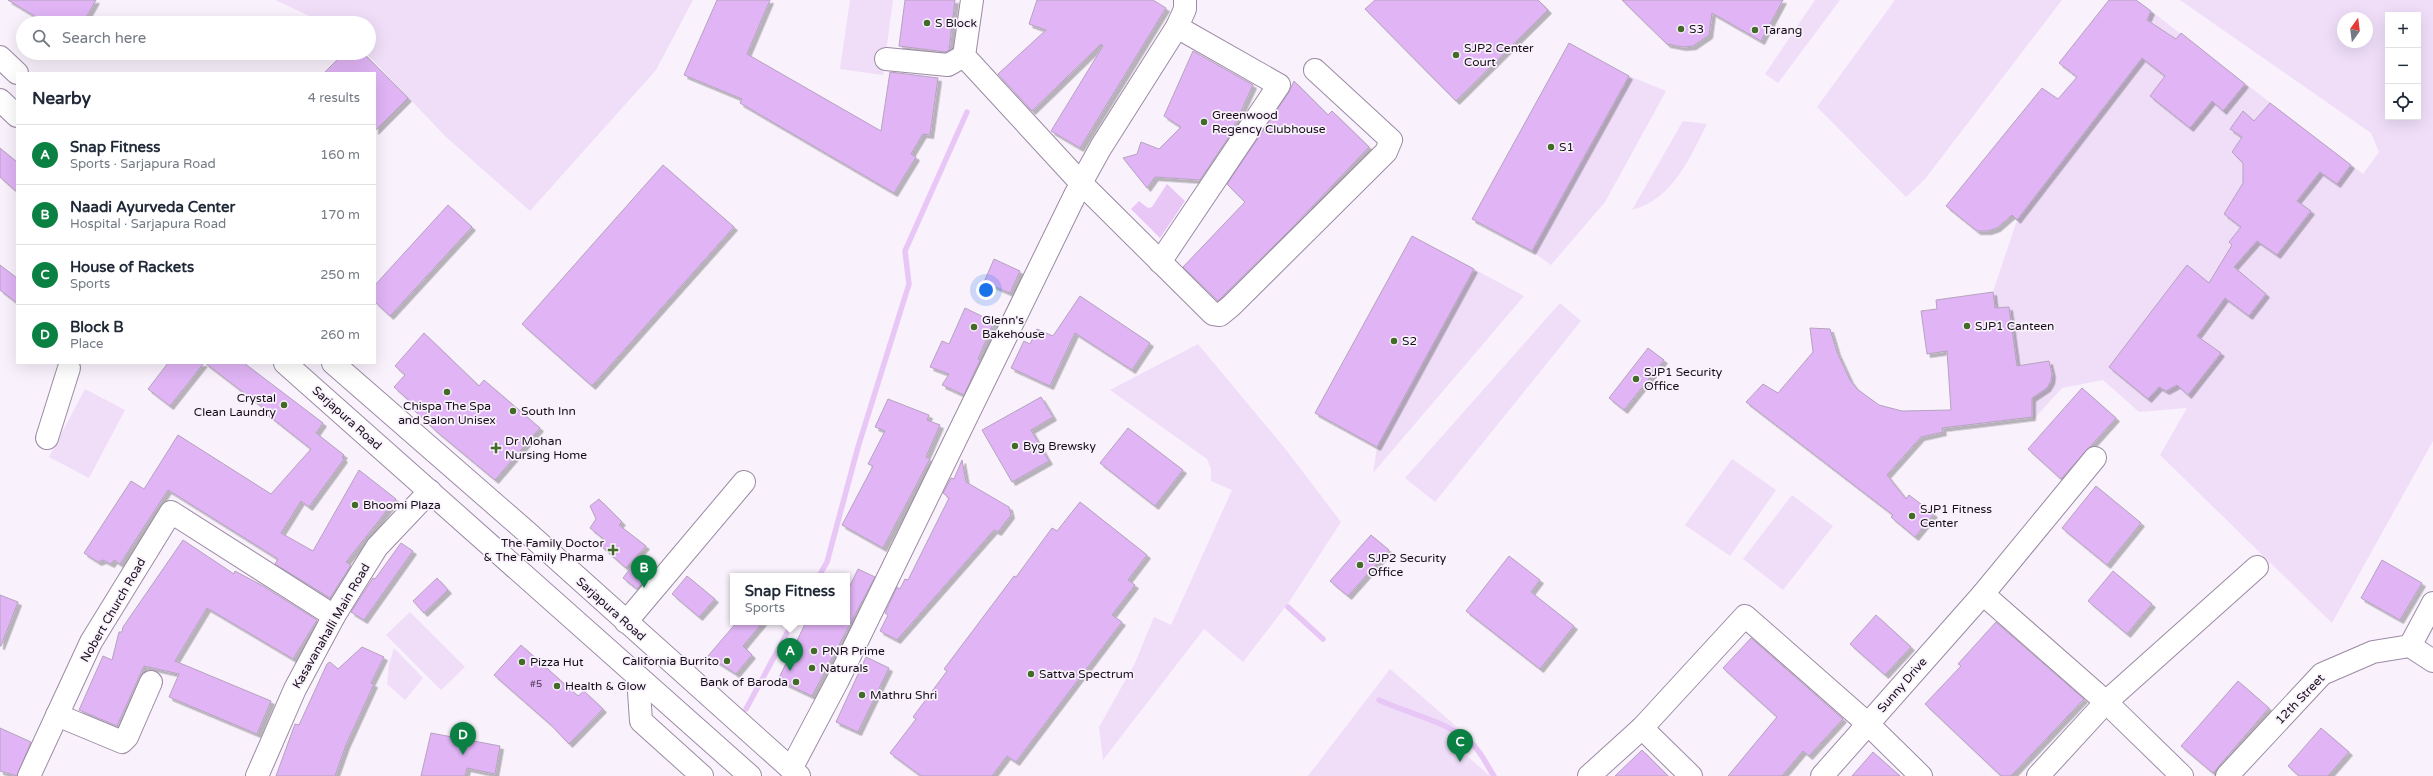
<!DOCTYPE html>
<meta charset="utf-8">
<style>
body{margin:0;font-family:"Varela Round",sans-serif;background:#f6f6f7;color:#1f2937}
.controls{position:absolute;right:12px;top:12px;display:grid;overflow:hidden;border-radius:0px;box-shadow:0 4px 16px #0002}
.controls button{width:36px;height:36px;display:grid;place-items:center;padding:0;border:0;border-bottom:1px solid #e0e1e3;background:#fff;color:#1f2937;font:20px sans-serif}
.compass{position:absolute;left:2337px;top:12px;width:36px;height:36px;border-radius:50%;background:#fff;box-shadow:0 4px 16px #0002;rotate:14deg}
.you{position:absolute;left:986px;top:290px;width:14px;height:14px;margin:-10px;border:3px solid #fff;border-radius:50%;background:#1a73e8;box-shadow:0 0 0 6px #1a73e833}
.badge{display:grid;place-items:center;width:26px;height:26px;border-radius:50%;background:#0b8043;color:#fff;font-size:13px;font-weight:700}
.pin{position:absolute;translate:-50% -33px;filter:drop-shadow(0 1px 2px #0008)}
.pin::after{content:'';position:absolute;top:21px;width:14px;height:12px;background:inherit;clip-path:polygon(0 0,100% 0,50% 100%)}
.popup{position:absolute;left:730px;top:573px;width:120px;height:52px;box-sizing:border-box;display:grid;place-content:center;border-radius:0px;background:#fff;filter:drop-shadow(0 1px 3px #0005);font-size:13px;white-space:nowrap;color:#747a83}
.popup b{font-size:15px;color:#1f2937}
.popup::after{content:'';position:absolute;left:50%;top:100%;margin-left:-8px;border:8px solid transparent;border-top-color:#fff}
.list{margin:0;padding:0;list-style:none}
h2{display:flex;justify-content:space-between;align-items:center;height:52px;margin:0;padding:0 16px;font-size:17px}
h2 small{font-size:13px;font-weight:400;color:#747a83}
.list li{display:grid;grid-template-columns:26px 1fr auto;gap:12px;align-items:center;box-sizing:border-box;height:60px;padding:0 16px;border-top:1px solid #e0e1e3}
.list b{display:block;font-size:15px;white-space:nowrap}
.list p{margin:0;font-size:13px;white-space:nowrap;color:#747a83}
.list em{font-size:13px;font-style:normal;color:#747a83}
.icon{flex:none;width:22px;height:22px;fill:none;stroke:currentColor;stroke-width:2;stroke-linecap:round;stroke-linejoin:round}
.map{position:relative;flex:none;width:2433px;height:776px;overflow:hidden}
.search{position:absolute;background:#fff;box-shadow:0 4px 16px #0002;left:16px;top:16px;width:360px;height:44px;display:flex;align-items:center;gap:10px;box-sizing:border-box;padding:0 14px;border-radius:22px;color:#747a83;font-size:15px}
.panel{position:absolute;background:#fff;box-shadow:0 4px 16px #0002;left:16px;top:72px;width:360px;height:292px;border-radius:0px}
.map>svg:first-child{display:block}
.green{fill:#f0def9;fill-rule:evenodd}
.water{fill:#e8c7f7}
.lines{fill:none;stroke-linecap:round;stroke-linejoin:round}
.stream{stroke:#e8c7f7;stroke-width:5.5}
.building{fill:#e0b4f5;stroke:#b5a3be;filter:url(#shadow)}
.minor-casing{stroke:#9c8aa4;stroke-width:24}
.major-casing{stroke:#9c8aa4;stroke-width:24}
.minor{stroke:#fff;stroke-width:22}
.major{stroke:#fff;stroke-width:22}
.poi-dot{fill:#426b27;stroke:#f9f1fc;stroke-width:1.5}
.labels{text-anchor:middle;stroke-width:3.5;stroke-linejoin:round;paint-order:stroke}
.number-label{font-size:10px;fill:#48384f}
.poi-label{font-size:12px;fill:#150e18;stroke:#f9f1fc;text-anchor:start}
.street-label{font-size:12px;fill:#150e18;stroke:#f9f1fc}
</style>
<div class="map">
<svg width="2433" height="776" viewBox="0 0 2433 776">
<defs>
<filter id="shadow"><feDropShadow dx="3.5" dy="3.5" stdDeviation="0" flood-color="#0004"/></filter>
</defs>
<rect width="100%" height="100%" fill="#f9f1fc"/>
<g class="green">
<path d="M275,0H693L656,70L530,211L446,137L366,53H369V23H325Z"/>
<path d="M850,0H893L883,75L840,69Z"/>
<path d="M1815,0H1840L1778,83L1765,74Z"/>
<path d="M1895,0H2062L1925,179L1906,197L1817,107Z"/>
<path d="M2180,0H2433V441L2332,623L2160,455L2187,408L2139,412L2103,380L2062,388L2033,420L2032,398C2048,389 2056,379 2049,361L2007,367L2014,342L2009,307L1995,308L1993,292L2017,220L2163,31L2147,20L2151,11L2363,174L2379,152L2371,133ZM2388,15H2418V117H2388ZM2343,18H2367V42H2343Z"/>
<path d="M1629,76L1666,91L1605,202L1551,265L1532,251Z"/>
<path d="M1683,121L1707,124C1689,159 1673,199 1632,210Z"/>
<path d="M1474,269L1524,296L1373,473L1377,447Z"/>
<path d="M1560,303L1581,321L1435,502L1405,478Z"/>
<path d="M1198,344L1287,451L1341,522L1289,602L1243,662L1204,629L1103,760L1099,727L1135,663L1154,617L1171,625L1232,490L1211,481V469L1207,459L1110,390Z"/>
<path d="M85,389L125,410L89,478L49,457Z"/>
<path d="M1732,459L1776,490L1730,556L1685,525Z"/>
<path d="M1792,495L1833,526L1783,590L1743,559Z"/>
<path d="M410,612L465,667L441,690L386,635Z"/>
<path d="M394,648L423,678L405,700L387,684L389,664Z"/>
<path d="M1390,669L1478,745L1459,749L1490,776H1308Z"/>
</g>
<path class="water" d="M1167,184L1185,201L1160,238L1131,209L1139,201L1148,208L1152,207Z"/>
<g class="lines">
<g class="stream">
<path d="M819,576L827,562L858,447L909,284L905,251L967,112"/>
<path d="M1288,607L1323,639"/>
<path d="M1379,700C1411,715 1447,720 1473,745C1482,753 1487,766 1494,776"/>
<path d="M746,709L793,622"/>
</g>
</g>
<g class="building">
<path d="M8,0H96L83,23H46Z"/>
<path d="M717,0H770L747,54L881,131L890,72L938,78L930,135L923,134L911,154L916,157L894,193L740,103L742,99L684,75Z"/>
<path d="M905,0H955L949,50L946,52L899,46Z"/>
<path d="M1037,0H1153L1166,8L1080,148L1051,131L1103,46L1101,44L1032,111L998,74L1046,30L1029,24Z"/>
<path d="M1375,0H1538L1548,10L1456,101L1365,9Z"/>
<path d="M1622,0H1783L1761,41L1712,13L1709,35L1693,46L1683,47L1667,44Z"/>
<path d="M2109,0H2136L2151,11L2147,20L2176,39L2181,33L2245,84L2223,111L2212,101L2190,128L2150,96L2165,76L2142,58L2017,220L2012,215L1997,228L1988,231H1977L1946,206L2042,88L2058,99L2077,77L2059,63Z"/>
<path d="M1569,43L1629,76L1532,251L1472,219Z"/>
<path d="M1193,51L1253,85L1230,135L1200,180L1155,177L1147,188L1123,158L1137,154L1141,142L1159,149L1181,127L1164,116Z"/>
<path d="M344,53H363L408,98L375,131V73H324Z"/>
<path d="M1294,81L1328,115L1332,111L1369,147L1292,228L1218,301L1183,267L1245,202L1227,184L1289,92Z"/>
<path d="M2270,103L2351,165L2337,184L2320,172L2297,201L2311,211L2277,255L2257,241L2234,267L2266,294L2249,316L2225,298L2197,336L2221,353L2188,395L2177,385L2166,391L2159,387L2148,399L2109,367L2187,265L2209,283L2232,245L2229,242L2241,227L2224,214L2243,183V163L2232,152L2242,137L2230,129L2243,111L2254,121Z"/>
<path d="M0,148L17,162V192L0,177Z"/>
<path d="M663,165L734,227L592,386L522,324Z"/>
<path d="M448,205L472,227L390,316L375,302V285Z"/>
<path d="M1412,236L1474,269L1377,447L1315,413Z"/>
<path d="M994,259L1020,271L1010,293L984,282Z"/>
<path d="M0,265L17,278V303L0,290Z"/>
<path d="M1993,292L1995,308L2009,307L2017,366L2049,361L2052,374L2051,381L2047,388L2032,398V417L1942,428L1943,432L1921,437L1887,475L1906,499L1909,495L1934,514L1915,537L1891,517L1893,515L1746,402L1763,384L1778,393L1813,352L1810,328L1830,329L1837,352L1850,380L1857,389L1879,405L1902,411L1951,410L1947,351L1927,354L1921,311L1937,309L1936,300Z"/>
<path d="M1080,296L1150,343L1132,370L1075,333L1050,386L1011,368L1024,341L1030,344L1037,329L1053,336Z"/>
<path d="M965,308L994,322L978,359L980,360L964,395L942,385L949,374L930,367L942,341L949,344Z"/>
<path d="M424,333L479,386L484,380L540,428L495,480L436,431L411,407L414,405L394,387L405,375L395,366Z"/>
<path d="M1648,348L1664,360L1624,410L1609,398Z"/>
<path d="M168,363H204L170,406L148,389Z"/>
<path d="M205,363H244L323,423L316,433L344,455L342,457L344,459L309,507L301,501L281,533L313,551L359,470L396,499L346,562L351,565L330,598L275,564L278,559L168,490L120,564L114,560L111,564L103,560L98,562L84,553L131,481L144,489L178,435L271,494L311,449L263,411L265,409Z"/>
<path d="M2082,388L2116,418L2061,479L2028,449Z"/>
<path d="M1041,397L1053,417L1031,430L1049,461L1012,482L982,430Z"/>
<path d="M888,399L929,415L927,420L940,425L926,457L930,459L883,548L842,525L873,466L868,464L885,431L875,427Z"/>
<path d="M1128,428L1183,470L1155,506L1100,463Z"/>
<path d="M962,460L966,482L1009,507L1011,515L998,532L994,530L897,640L880,631L888,615L885,613L897,587L900,589L905,579L908,580L949,498L943,493L951,478L954,479Z"/>
<path d="M2096,486L2141,523L2107,565L2062,528Z"/>
<path d="M599,499L622,522L619,525L646,546L626,568L601,546L606,541L590,528L596,519L590,506Z"/>
<path d="M1080,502L1147,555L1128,580L1135,585L1112,615L1122,622L1016,762L1007,756L992,776H921L890,753L916,719L913,717L947,671L944,669L1014,576L1016,577L1052,528L1057,531Z"/>
<path d="M1371,535L1389,550L1348,596L1330,581Z"/>
<path d="M183,540L234,574L235,571L263,586L317,620L293,659L207,608L175,661L271,701L257,734L169,697L179,674L144,666L117,726L79,710L103,656L112,660L119,632H122L123,627Z"/>
<path d="M401,543L413,551L364,620L351,612L373,578L375,579Z"/>
<path d="M1509,556L1540,580L1531,592L1574,626L1540,669L1466,611Z"/>
<path d="M2382,560L2422,583L2400,620L2361,598Z"/>
<path d="M635,562L651,574L637,589L623,578Z"/>
<path d="M858,569L875,577L812,696L778,680L806,622H847V592Z"/>
<path d="M2113,571L2152,604L2127,634L2088,601Z"/>
<path d="M687,576L715,599L699,617L672,594Z"/>
<path d="M437,578L448,590L424,613L413,601Z"/>
<path d="M0,595L18,602L1,646H0Z"/>
<path d="M1876,615L1911,647L1885,675L1850,644Z"/>
<path d="M737,622H763L743,646L752,655L736,674L708,656Z"/>
<path d="M1996,622L2084,699L2011,776H2001L1925,704L1961,666L1958,664Z"/>
<path d="M1751,638L1843,719L1809,756L1803,751L1782,776H1728L1777,717L1723,668Z"/>
<path d="M521,645L578,696L584,691L603,709L569,744L551,725L494,675Z"/>
<path d="M362,647L384,657L371,683L374,684L346,745L335,776H276L295,724L299,725L327,664L330,662L338,669Z"/>
<path d="M866,657L889,668L858,732L836,722Z"/>
<path d="M2238,681L2269,708L2213,773L2181,746Z"/>
<path d="M0,728L31,742L17,776L0,771Z"/>
<path d="M2321,728L2349,752L2328,776H2299L2288,766Z"/>
<path d="M431,733L500,746L495,774L467,768L465,776H421Z"/>
<path d="M1642,750L1668,776H1615Z"/>
<path d="M1873,752L1900,776H1852Z"/>
</g>
<g class="lines">
<defs>
<g id="minor">
<path d="M972,0L964,56L1081,183L1213,314L1220,315L1231,306L1386,152L1391,140L1315,70"/>
<path d="M1177,27L1185,9V0"/>
<path d="M886,59L948,65L964,56"/>
<path d="M1081,183L1101,147L1177,27L1279,85L1160,262"/>
<path d="M47,438L69,368"/>
<path d="M1983,594L2106,702L2182,776"/>
<path d="M626,622L744,482"/>
<path d="M2410,646L2433,603"/>
<path d="M638,677L641,721L702,776"/>
<path d="M57,715L122,742L127,737L151,682"/>
<path d="M1642,728L1691,776"/>
<path d="M791,769L838,680L1076,193"/>
<path d="M29,776L91,642L171,512L334,616"/>
<path d="M257,776L295,689L334,616L377,547L430,491"/>
<path d="M1589,776L1642,728L1745,616L1868,724L1921,776"/>
<path d="M1822,776L1983,594L2095,458"/>
<path d="M2038,776L2106,702L2257,567"/>
<path d="M2227,776L2322,674L2373,652L2410,646L2433,661"/>
</g>
<g id="major">
<path d="M0,57L17,73"/>
<path d="M0,100L17,116"/>
<path d="M285,363L750,776"/>
<path d="M333,363L528,533L799,776"/>
</g>
</defs>
<use href="#minor" class="minor-casing"/>
<use href="#major" class="major-casing"/>
<use href="#minor" class="minor"/>
<use href="#major" class="major"/>
</g>
<g class="poi-dot">
<circle cx="927" cy="23" r="4"/>
<circle cx="1681" cy="29" r="4"/>
<circle cx="1755" cy="30" r="4"/>
<circle cx="1456" cy="55" r="4"/>
<circle cx="1204" cy="122" r="4"/>
<circle cx="1551" cy="147" r="4"/>
<circle cx="1967" cy="326" r="4"/>
<circle cx="974" cy="327" r="4"/>
<circle cx="1394" cy="341" r="4"/>
<circle cx="1636" cy="379" r="4"/>
<circle cx="447" cy="392" r="4"/>
<circle cx="284" cy="405" r="4"/>
<circle cx="513" cy="411" r="4"/>
<circle cx="1015" cy="446" r="4"/>
<path d="M494 442h4v4h4v4h-4v4h-4v-4h-4v-4h4z"/>
<circle cx="355" cy="505" r="4"/>
<circle cx="1912" cy="516" r="4"/>
<path d="M611 544h4v4h4v4h-4v4h-4v-4h-4v-4h4z"/>
<circle cx="1360" cy="565" r="4"/>
<circle cx="814" cy="651" r="4"/>
<circle cx="727" cy="661" r="4"/>
<circle cx="522" cy="662" r="4"/>
<circle cx="812" cy="668" r="4"/>
<circle cx="1031" cy="674" r="4"/>
<circle cx="796" cy="682" r="4"/>
<circle cx="557" cy="686" r="4"/>
<circle cx="862" cy="695" r="4"/>
</g>
<g class="labels">
<g class="number-label">
<text x="536" y="687">#5</text>
</g>
<g class="poi-label">
<text x="935" y="27">S Block</text>
<text x="1689" y="33">S3</text>
<text x="1763" y="34">Tarang</text>
<text x="1464" y="52">SJP2 Center<tspan x="1464" dy="14">Court</tspan></text>
<text x="1212" y="119">Greenwood<tspan x="1212" dy="14">Regency Clubhouse</tspan></text>
<text x="1559" y="151">S1</text>
<text x="982" y="324">Glenn's<tspan x="982" dy="14">Bakehouse</tspan></text>
<text x="1975" y="330">SJP1 Canteen</text>
<text x="1402" y="345">S2</text>
<text x="1644" y="376">SJP1 Security<tspan x="1644" dy="14">Office</tspan></text>
<text x="276" y="402" text-anchor="end">Crystal<tspan x="276" dy="14">Clean Laundry</tspan></text>
<text x="447" y="410" text-anchor="middle">Chispa The Spa<tspan x="447" dy="14">and Salon Unisex</tspan></text>
<text x="521" y="415">South Inn</text>
<text x="505" y="445">Dr Mohan<tspan x="505" dy="14">Nursing Home</tspan></text>
<text x="1023" y="450">Byg Brewsky</text>
<text x="363" y="509">Bhoomi Plaza</text>
<text x="1920" y="513">SJP1 Fitness<tspan x="1920" dy="14">Center</tspan></text>
<text x="604" y="547" text-anchor="end">The Family Doctor<tspan x="604" dy="14">&amp; The Family Pharma</tspan></text>
<text x="1368" y="562">SJP2 Security<tspan x="1368" dy="14">Office</tspan></text>
<text x="822" y="655">PNR Prime</text>
<text x="719" y="665" text-anchor="end">California Burrito</text>
<text x="530" y="666">Pizza Hut</text>
<text x="820" y="672">Naturals</text>
<text x="1039" y="678">Sattva Spectrum</text>
<text x="788" y="686" text-anchor="end">Bank of Baroda</text>
<text x="565" y="690">Health &amp; Glow</text>
<text x="870" y="699">Mathru Shri</text>
</g>
<g class="street-label">
<text transform="translate(347 418) rotate(42)" y="4">Sarjapura Road</text>
<text transform="translate(611 609) rotate(42)" y="4">Sarjapura Road</text>
<text transform="translate(113 610) rotate(-60)" y="4">Nobert Church Road</text>
<text transform="translate(331 626) rotate(-60)" y="4">Kasavanahalli Main Road</text>
<text transform="translate(1902 685) rotate(-49)" y="4">Sunny Drive</text>
<text transform="translate(2300 699) rotate(-46)" y="4">12th Street</text>
</g>
</g>
</svg>
<div class="controls">
<button>+</button>
<button>−</button>
<button><svg class="icon" aria-label="locate" viewBox="0 0 24 24"><circle cx="12" cy="12" r="6"/><path d="M12 2v4M12 18v4M2 12h4M18 12h4"/></svg></button>
</div>
<svg class="compass" viewBox="-18 -18 36 36"><path d="M0-13l5 13h-10z" fill="#e53935"/><path d="M0 13l5-13h-10z" fill="#747a83"/></svg>
<div class="you"></div>
<div class="pin badge" style="left:790px;top:671px">A</div>
<div class="popup"><b>Snap Fitness</b>Sports</div>
<div class="pin badge" style="left:644px;top:588px">B</div>
<div class="pin badge" style="left:1460px;top:762px">C</div>
<div class="pin badge" style="left:463px;top:755px">D</div>
<div class="search"><svg class="icon" aria-label="search" viewBox="0 0 24 24"><circle cx="10" cy="10" r="6"/><path d="M15 15l6 6"/></svg>Search here</div>
<section class="panel">
<h2>Nearby<small>4 results</small></h2>
<ul class="list">
<li><span class="badge">A</span><div><b>Snap Fitness</b><p>Sports · Sarjapura Road</p></div><em>160 m</em></li>
<li><span class="badge">B</span><div><b>Naadi Ayurveda Center</b><p>Hospital · Sarjapura Road</p></div><em>170 m</em></li>
<li><span class="badge">C</span><div><b>House of Rackets</b><p>Sports</p></div><em>250 m</em></li>
<li><span class="badge">D</span><div><b>Block B</b><p>Place</p></div><em>260 m</em></li>
</ul>
</section>
</div>
